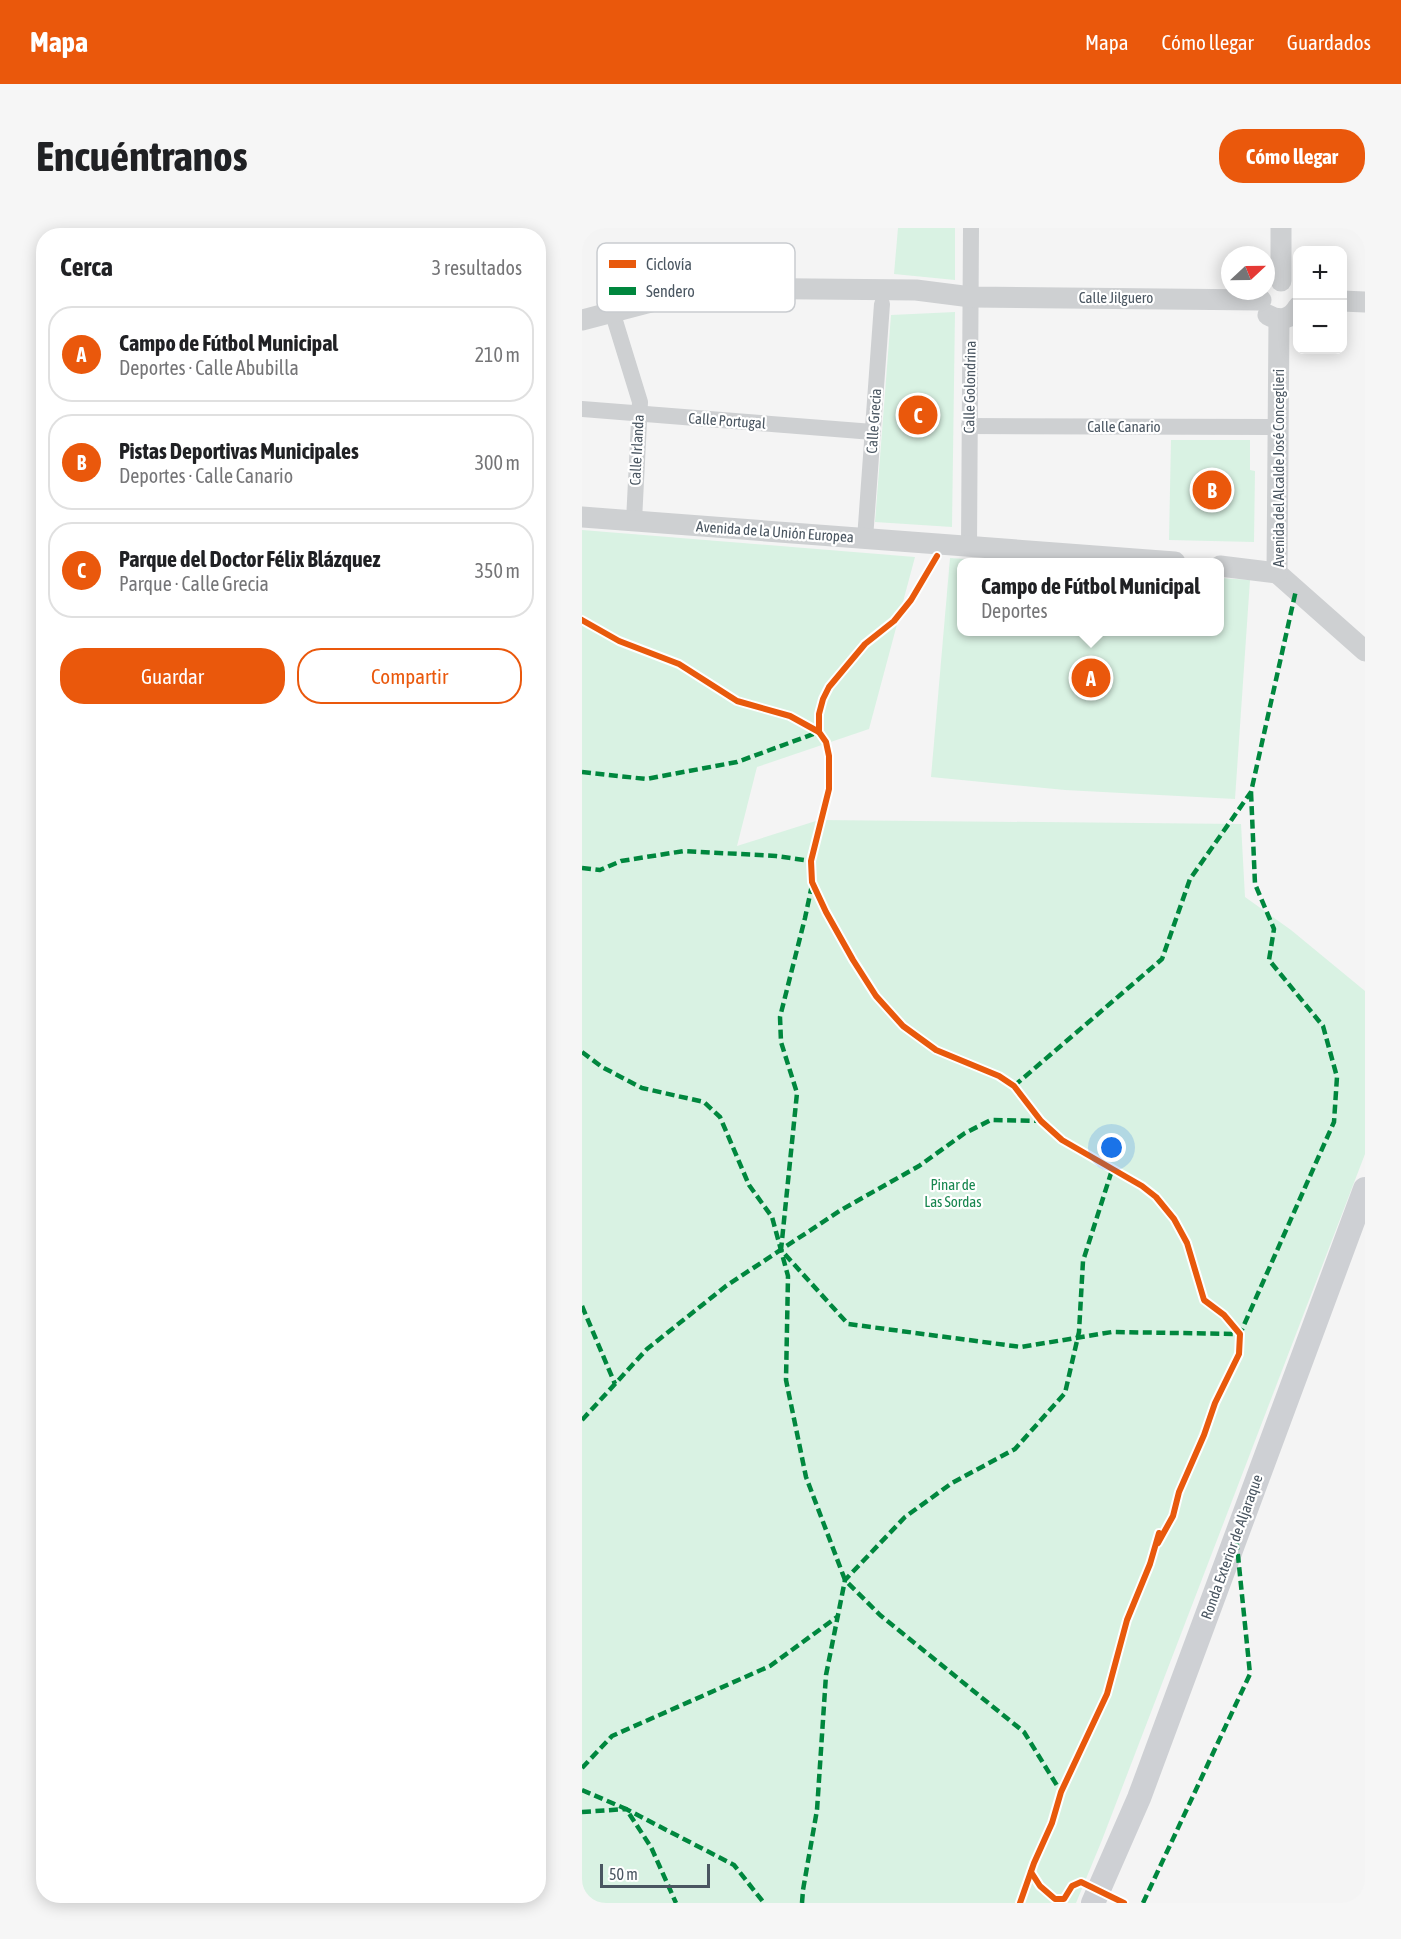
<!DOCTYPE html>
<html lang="es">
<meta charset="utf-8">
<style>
body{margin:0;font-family:"Asap Condensed",sans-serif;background:#f6f6f6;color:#202124}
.controls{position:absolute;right:18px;top:18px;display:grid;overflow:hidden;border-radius:12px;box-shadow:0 3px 15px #0003}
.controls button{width:54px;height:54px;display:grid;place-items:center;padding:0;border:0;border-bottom:2px solid #e0e0e0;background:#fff;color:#202124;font:30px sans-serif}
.compass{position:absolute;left:639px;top:18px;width:54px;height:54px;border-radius:50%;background:#fff;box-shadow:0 3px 15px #0003;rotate:68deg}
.scale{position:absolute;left:18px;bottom:15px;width:110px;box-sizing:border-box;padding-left:6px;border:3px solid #4a5661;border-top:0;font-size:16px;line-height:21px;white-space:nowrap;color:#4a5661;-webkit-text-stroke:4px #fff;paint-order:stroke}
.you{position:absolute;left:530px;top:920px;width:21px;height:21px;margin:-15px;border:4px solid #fff;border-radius:50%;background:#1a73e8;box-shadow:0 0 0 9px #1a73e833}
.badge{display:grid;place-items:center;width:39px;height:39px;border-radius:50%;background:#ea580c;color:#fff;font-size:20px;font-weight:700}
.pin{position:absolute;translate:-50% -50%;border:3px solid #fff;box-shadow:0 2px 6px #0006}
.popup{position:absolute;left:375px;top:330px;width:267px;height:78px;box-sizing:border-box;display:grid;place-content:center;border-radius:12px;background:#fff;filter:drop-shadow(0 2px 4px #0005);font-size:20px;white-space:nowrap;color:#757577}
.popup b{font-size:22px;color:#202124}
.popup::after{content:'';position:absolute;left:50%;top:100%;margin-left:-12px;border:12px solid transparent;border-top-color:#fff}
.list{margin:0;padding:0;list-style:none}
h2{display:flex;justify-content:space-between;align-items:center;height:78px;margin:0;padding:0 24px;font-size:26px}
h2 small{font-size:20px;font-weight:400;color:#757577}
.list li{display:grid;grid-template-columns:39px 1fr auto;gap:18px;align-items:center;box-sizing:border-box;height:96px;margin:0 12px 12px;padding:0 12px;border:2px solid #e0e0e0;border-radius:24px}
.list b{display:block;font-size:22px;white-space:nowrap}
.list p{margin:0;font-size:20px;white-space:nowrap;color:#757577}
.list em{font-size:20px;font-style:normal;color:#757577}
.actions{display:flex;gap:12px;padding:18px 24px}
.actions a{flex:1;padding:14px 0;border:2px solid #ea580c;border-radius:24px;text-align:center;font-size:21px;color:#ea580c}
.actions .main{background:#ea580c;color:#fff}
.map{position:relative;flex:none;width:783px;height:1675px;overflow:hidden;border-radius:24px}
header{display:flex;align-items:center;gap:36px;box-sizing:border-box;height:84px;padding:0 30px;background:#ea580c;color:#fff}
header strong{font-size:28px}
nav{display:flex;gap:33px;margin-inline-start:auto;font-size:21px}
.intro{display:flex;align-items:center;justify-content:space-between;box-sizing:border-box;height:144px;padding:0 36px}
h1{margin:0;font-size:42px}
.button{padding:15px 27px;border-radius:24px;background:#ea580c;color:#fff;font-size:21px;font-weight:700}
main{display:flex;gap:36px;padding:0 36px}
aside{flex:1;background:#fff;border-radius:24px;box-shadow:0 3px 15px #0003}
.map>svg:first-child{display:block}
.green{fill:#d9f2e3}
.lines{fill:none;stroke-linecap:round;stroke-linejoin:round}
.minor{stroke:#ced0d2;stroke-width:16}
.tertiary{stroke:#ced0d2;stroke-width:21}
.secondary{stroke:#ced0d4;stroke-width:24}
.quiet{stroke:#00873e;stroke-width:4.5;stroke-dasharray:9 4.5;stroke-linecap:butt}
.cycleway-casing{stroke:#fff;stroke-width:10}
.cycleway{stroke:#e8590c;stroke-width:6}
.labels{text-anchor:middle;stroke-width:4.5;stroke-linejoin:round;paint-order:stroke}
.street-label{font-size:15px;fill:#4a5661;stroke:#fff}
.park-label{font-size:15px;fill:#17864f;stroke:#fff}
.key{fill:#fff;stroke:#c9ccd0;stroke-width:1.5}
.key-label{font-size:16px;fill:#4a5661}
</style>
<header>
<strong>Mapa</strong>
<nav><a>Mapa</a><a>Cómo llegar</a><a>Guardados</a></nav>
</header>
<div class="intro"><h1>Encuéntranos</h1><a class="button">Cómo llegar</a></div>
<main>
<aside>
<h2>Cerca<small>3 resultados</small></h2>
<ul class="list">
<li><span class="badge">A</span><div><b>Campo de Fútbol Municipal</b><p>Deportes · Calle Abubilla</p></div><em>210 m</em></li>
<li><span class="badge">B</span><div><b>Pistas Deportivas Municipales</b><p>Deportes · Calle Canario</p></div><em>300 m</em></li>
<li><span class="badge">C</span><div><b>Parque del Doctor Félix Blázquez</b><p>Parque · Calle Grecia</p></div><em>350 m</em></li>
</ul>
<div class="actions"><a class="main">Guardar</a><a>Compartir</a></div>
</aside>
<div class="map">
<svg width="783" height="1675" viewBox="0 0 783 1675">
<rect width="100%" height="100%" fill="#f4f4f4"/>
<g class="green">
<path d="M316,0H373V52L312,46Z"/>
<path d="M373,84L370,299L293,294L309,87Z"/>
<path d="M589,212H668V242L673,243L672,314L587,312Z"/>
<path d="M0,302L333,329L287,501L175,539L155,618L237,592L659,596L663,669L709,702L783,763V926L520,1612L494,1675H0Z"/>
<path d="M368,330L425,334H380V404H638V350L668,352L653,571L483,562L349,549Z"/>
</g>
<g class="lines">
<g class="minor">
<path d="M30,83L58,174L52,293"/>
<path d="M0,181L291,204"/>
<path d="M387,198L696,199"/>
<path d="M283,311L300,76"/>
<path d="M387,319L389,0"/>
</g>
<g class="tertiary">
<path d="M699,53V0"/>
<path d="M760,73L783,74"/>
<path d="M686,87C698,94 709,91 716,79"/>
<path d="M697,91L695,345L783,423"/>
<path d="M0,92L122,60L334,62L389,69L679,72"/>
<path d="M0,289L593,334"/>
<path d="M638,338L695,345"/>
</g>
<path class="secondary" d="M511,1675L557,1570L783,961"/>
<g class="quiet">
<path d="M0,544L64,551L155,534L237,504"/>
<path d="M0,640L18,642L39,633L102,623L194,628L229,633"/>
<path d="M230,657L223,690L198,789L199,814L215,865L199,1022L266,1096L439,1119L530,1104L658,1106L752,894L755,849L741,798L687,732L692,701L673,656L669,564"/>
<path d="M0,824L20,839L60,860L122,874L138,889L167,957L190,989L206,1048L204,1152L224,1249L263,1352L298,1387L442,1504L479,1564"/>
<path d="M432,858L580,731L608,651L669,564L714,362"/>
<path d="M0,1078L33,1156"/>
<path d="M0,1192L65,1121L144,1058L259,982L337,938L383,905L409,892L459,893"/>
<path d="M0,1540L30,1508L188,1438L255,1389"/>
<path d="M0,1562L44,1581L69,1619L94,1675"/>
<path d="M0,1584L44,1581L152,1637L182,1675"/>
<path d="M220,1675L221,1662L235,1582L244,1447L263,1352L323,1289L370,1255L433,1221L483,1165L497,1104L501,1033L530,942"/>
<path d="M561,1675L668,1446L654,1308"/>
</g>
<defs>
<g id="cycleway">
<path d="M0,392L37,413L97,436L155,473L208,488L237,504L244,514L247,528V561L229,633L230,654L244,684L271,732L294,768L321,798L354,822L417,848L432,858L459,893L480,912L560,958L574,969L592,991L605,1015L622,1072L642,1087L658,1106L657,1126L633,1175L622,1207L597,1264L591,1288L576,1315"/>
<path d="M237,504V486L241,471L247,459L283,416L312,393L329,372L355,328"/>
<path d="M449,1644L458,1658L473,1671H482L490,1658L499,1654L542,1675"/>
<path d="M438,1675L452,1635L470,1595L479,1564L525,1466L545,1392L568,1336L577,1305"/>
</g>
</defs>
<use href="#cycleway" class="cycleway-casing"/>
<use href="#cycleway" class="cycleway"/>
</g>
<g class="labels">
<g class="street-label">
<text x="534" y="75">Calle Jilguero</text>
<text transform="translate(388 159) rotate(-89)" y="5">Calle Golondrina</text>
<text transform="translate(145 193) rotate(4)" y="5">Calle Portugal</text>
<text transform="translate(292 193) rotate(-86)" y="5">Calle Grecia</text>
<text x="542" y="204">Calle Canario</text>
<text transform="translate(55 222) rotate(-87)" y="5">Calle Irlanda</text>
<text transform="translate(697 240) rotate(-90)" y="5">Avenida del Alcalde José Conceglieri</text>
<text transform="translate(193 304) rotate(4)" y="5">Avenida de la Unión Europea</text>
<text transform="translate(650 1319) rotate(-70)" y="5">Ronda Exterior de Aljaraque</text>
</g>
<g class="park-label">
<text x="371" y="962">Pinar de<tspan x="371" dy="17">Las Sordas</tspan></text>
</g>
</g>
<rect x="15" y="15" width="198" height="69" rx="9" class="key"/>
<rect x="27" y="32" width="27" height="8" fill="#e8590c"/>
<rect x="27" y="59" width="27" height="8" fill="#00873e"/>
<g class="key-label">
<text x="64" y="42">Ciclovía</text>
<text x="64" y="69">Sendero</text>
</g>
</svg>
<div class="controls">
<button>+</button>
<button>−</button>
</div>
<svg class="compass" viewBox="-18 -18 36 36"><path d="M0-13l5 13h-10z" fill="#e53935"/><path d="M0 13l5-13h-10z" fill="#757577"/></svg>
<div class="scale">50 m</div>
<div class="you"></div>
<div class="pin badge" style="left:509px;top:450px">A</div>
<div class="popup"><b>Campo de Fútbol Municipal</b>Deportes</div>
<div class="pin badge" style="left:630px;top:262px">B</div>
<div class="pin badge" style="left:336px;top:187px">C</div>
</div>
</main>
